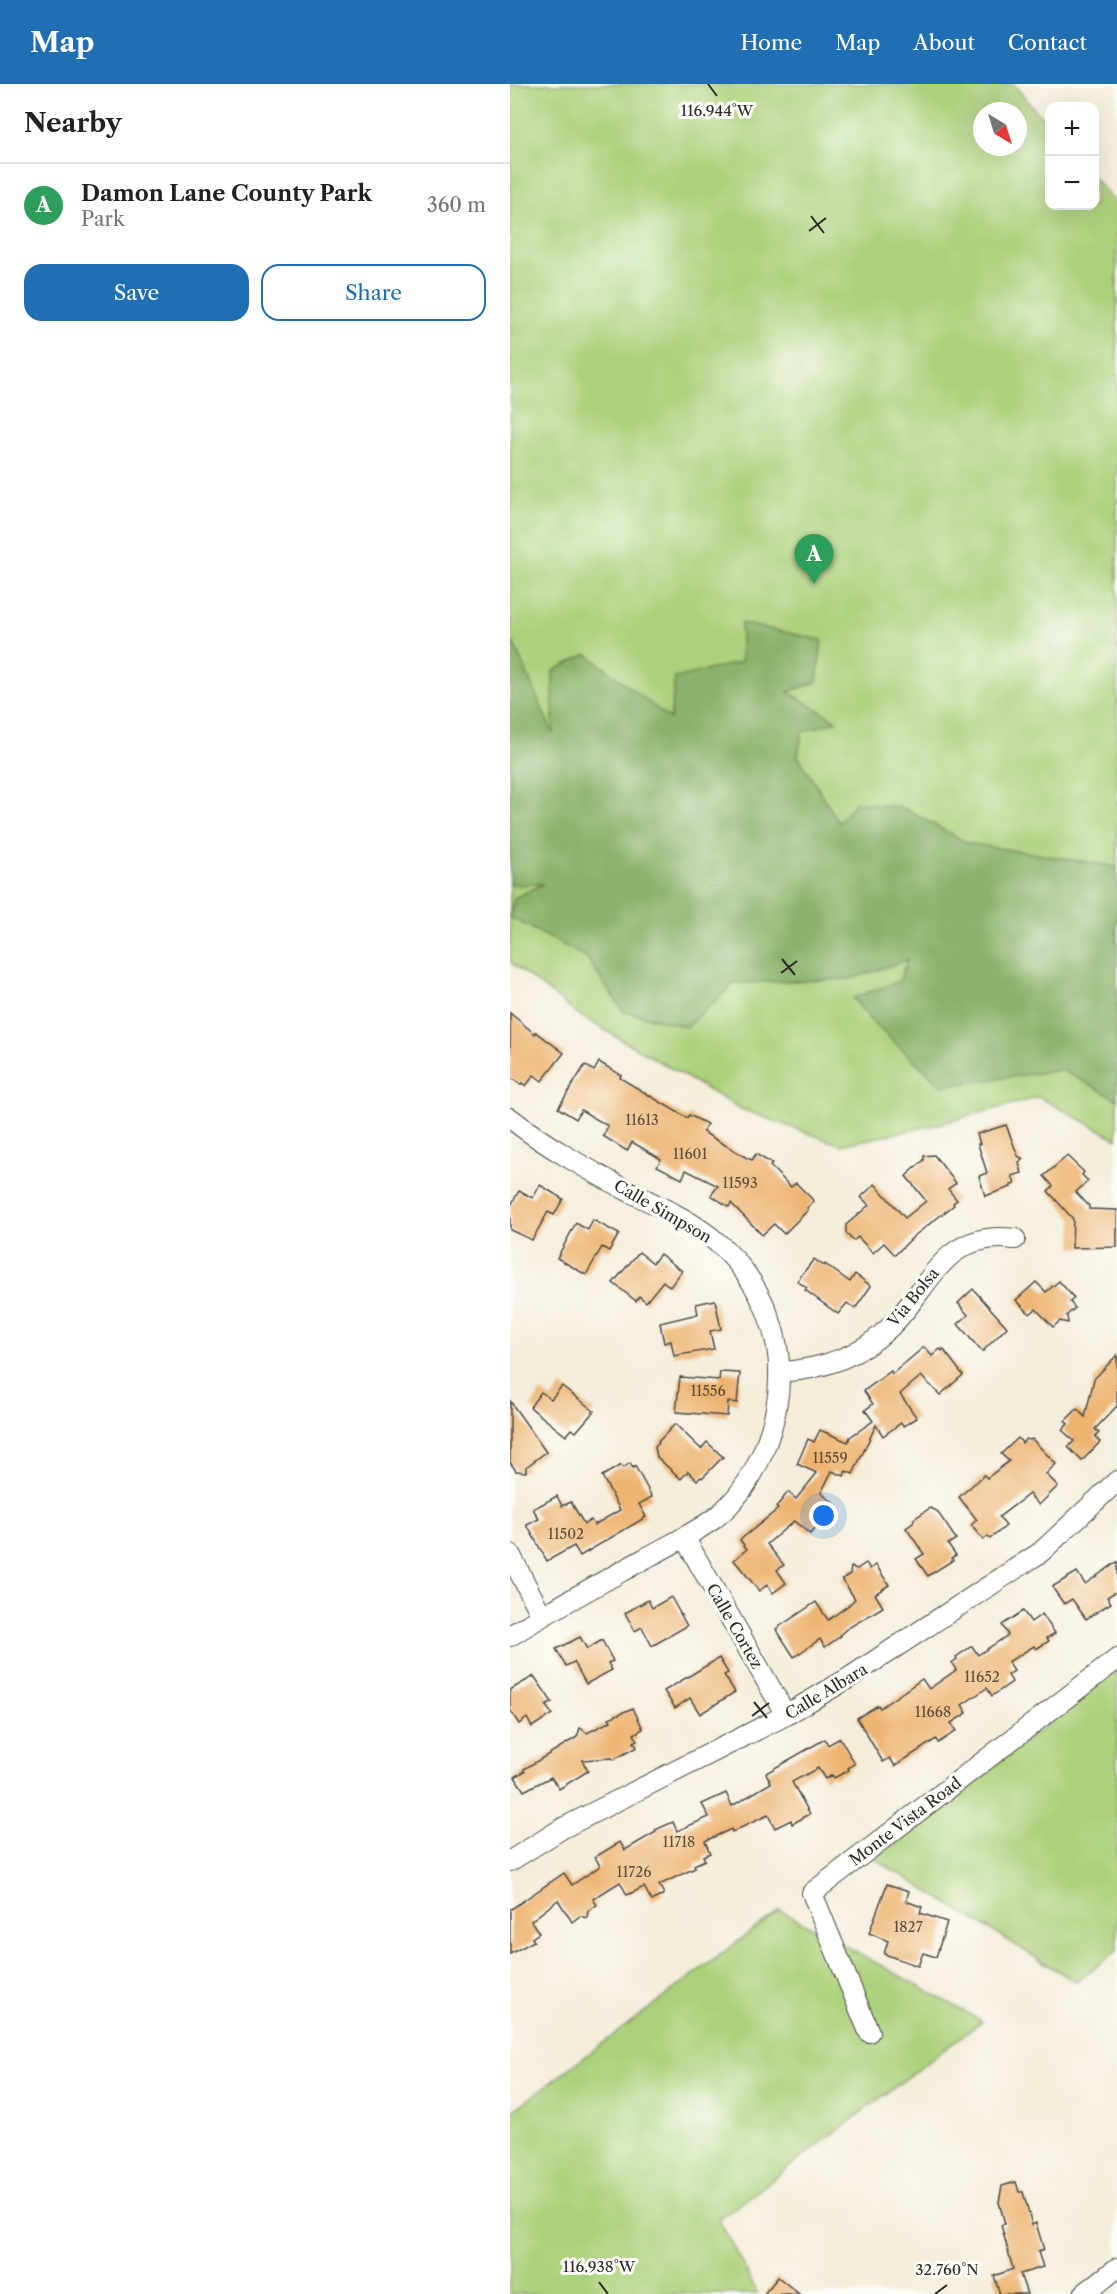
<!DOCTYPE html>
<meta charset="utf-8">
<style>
body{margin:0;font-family:"Libre Caslon Text",serif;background:#f2f2f2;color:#202124}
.controls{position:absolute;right:18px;top:18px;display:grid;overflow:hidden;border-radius:12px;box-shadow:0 6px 24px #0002}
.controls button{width:54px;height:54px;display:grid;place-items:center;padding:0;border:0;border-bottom:2px solid #e0e0e0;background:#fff;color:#202124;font:30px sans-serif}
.compass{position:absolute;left:463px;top:18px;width:54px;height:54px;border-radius:50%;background:#fff;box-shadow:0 6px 24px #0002;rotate:142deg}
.you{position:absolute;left:314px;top:1432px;width:21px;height:21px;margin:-15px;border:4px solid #fff;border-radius:50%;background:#1a73e8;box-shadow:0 0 0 9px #1a73e833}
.badge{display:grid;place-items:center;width:39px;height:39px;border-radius:50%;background:#1f6fb2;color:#fff;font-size:20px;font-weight:700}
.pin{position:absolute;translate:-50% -50px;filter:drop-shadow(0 2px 3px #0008)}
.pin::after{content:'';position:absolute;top:32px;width:21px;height:18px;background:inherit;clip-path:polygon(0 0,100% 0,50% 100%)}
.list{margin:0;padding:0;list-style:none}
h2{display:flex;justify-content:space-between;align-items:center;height:78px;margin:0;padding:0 24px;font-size:26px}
h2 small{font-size:20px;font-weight:400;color:#757577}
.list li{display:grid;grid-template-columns:39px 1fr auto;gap:18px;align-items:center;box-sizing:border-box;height:84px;padding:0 24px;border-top:2px solid #e0e0e0}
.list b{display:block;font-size:22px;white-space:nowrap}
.list p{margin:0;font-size:20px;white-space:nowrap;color:#757577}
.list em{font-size:20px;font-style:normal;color:#757577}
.actions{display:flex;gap:12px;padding:18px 24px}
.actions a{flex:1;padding:14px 0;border:2px solid #1f6fb2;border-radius:18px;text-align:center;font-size:21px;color:#1f6fb2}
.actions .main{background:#1f6fb2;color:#fff}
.map{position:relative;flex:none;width:607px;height:2210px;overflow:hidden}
header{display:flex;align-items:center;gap:36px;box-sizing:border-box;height:84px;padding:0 30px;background:#1f6fb2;color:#fff}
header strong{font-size:28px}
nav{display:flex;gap:33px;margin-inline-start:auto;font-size:21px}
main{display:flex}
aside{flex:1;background:#fff}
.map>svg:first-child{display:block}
.green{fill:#acd17b;stroke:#6c7e53;stroke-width:1.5;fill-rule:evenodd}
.forest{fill:#89b36b;stroke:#5a6f4b;stroke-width:1.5}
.building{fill:#edb46f}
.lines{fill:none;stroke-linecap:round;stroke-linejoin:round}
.street-casing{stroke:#494845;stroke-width:22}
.street{stroke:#fff;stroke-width:20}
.ticks{fill:none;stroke:#2b2b2b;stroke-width:2}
.labels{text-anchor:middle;stroke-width:6;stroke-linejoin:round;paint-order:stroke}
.number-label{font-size:14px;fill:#5c4d3c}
.street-label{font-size:16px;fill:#2b2b2b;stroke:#fdfcf7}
.ticks-label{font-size:15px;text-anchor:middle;fill:#2b2b2b;stroke:#fdfcf7;stroke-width:6;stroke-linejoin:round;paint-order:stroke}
</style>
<header>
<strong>Map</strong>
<nav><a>Home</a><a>Map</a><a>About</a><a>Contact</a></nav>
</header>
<main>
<aside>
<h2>Nearby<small></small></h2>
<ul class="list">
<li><span class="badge" style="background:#2e9e5b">A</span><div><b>Damon Lane County Park</b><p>Park</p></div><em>360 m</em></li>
</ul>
<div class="actions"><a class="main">Save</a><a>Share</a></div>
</aside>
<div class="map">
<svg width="607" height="2210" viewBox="0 0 607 2210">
<rect width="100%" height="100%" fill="#fdfcf7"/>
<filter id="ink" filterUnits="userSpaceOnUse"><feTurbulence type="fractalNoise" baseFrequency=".0167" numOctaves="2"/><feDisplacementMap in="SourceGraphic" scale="12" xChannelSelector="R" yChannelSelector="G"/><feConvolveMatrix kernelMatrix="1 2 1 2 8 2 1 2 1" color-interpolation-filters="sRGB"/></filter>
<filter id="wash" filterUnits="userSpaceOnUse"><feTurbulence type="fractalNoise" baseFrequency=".008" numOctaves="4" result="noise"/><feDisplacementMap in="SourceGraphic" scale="24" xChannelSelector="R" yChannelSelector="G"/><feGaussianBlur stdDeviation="1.35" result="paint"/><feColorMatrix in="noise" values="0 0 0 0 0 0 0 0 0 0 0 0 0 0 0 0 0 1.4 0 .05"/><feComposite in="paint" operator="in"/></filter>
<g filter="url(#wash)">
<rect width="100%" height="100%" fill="#f4edd9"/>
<g class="green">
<path d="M0,0H503L539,42L540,122H584L585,95L607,121V1055L529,1013L429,1040L331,1061L231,1025L69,931L0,878ZM472,27H508V63H472Z"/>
<path d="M607,1586V1867L566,1898L365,1775Z"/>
<path d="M270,1826L472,1937L209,2136L248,2210H0V2029Z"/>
</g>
<path class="forest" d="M231,539L312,556L307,598L278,608L327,637L292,648L288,672L329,739L345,718L394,724L457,759L607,783V1015L552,986L432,1002L361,937L343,914L389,897L397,876L340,895L224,899L177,943L113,927L76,873L0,833L4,814L33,800L0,801V557L3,558L43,650V587L77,570L160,635L165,594L231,578Z"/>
<g id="blocks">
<g class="building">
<path d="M0,929L25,950L26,948L54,969L32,997L24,991L16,1002L12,999L11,1001L0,993Z"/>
<path d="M89,978L111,991L110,994L177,1034L179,1031L197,1040L193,1048L237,1074L242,1076L246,1070L262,1080L260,1082L281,1103L286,1099L304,1117L297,1124L298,1126L274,1150L264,1140L252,1151L221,1119L219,1123L201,1111L208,1102L176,1086L172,1095L147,1082L151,1075L122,1058L117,1067L93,1052L98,1042L71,1026L66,1035L48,1024L75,981L84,987Z"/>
<path d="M496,1041L508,1072L513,1075L509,1079L512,1089L502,1092L505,1100L501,1101V1103L475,1112L469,1092L477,1089L468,1060H470L467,1050Z"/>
<path d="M424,1071L446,1099L438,1105L447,1116L443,1119L444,1121L404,1152L385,1171L374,1159L363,1169L348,1153L343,1157L336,1149V1141L359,1121L351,1113L365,1100L395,1134L416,1117L396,1092L414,1076V1072Z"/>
<path d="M557,1072L574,1088L572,1091L578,1097L566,1108L579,1122V1125L607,1126V1163L562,1164L563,1135L538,1107L543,1102L534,1092Z"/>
<path d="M30,1101L53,1115L44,1131L38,1128L22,1156L0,1146V1123L9,1107L23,1114Z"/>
<path d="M83,1136L109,1150L99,1167L92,1163L76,1191L47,1174L66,1139L78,1146Z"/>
<path d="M129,1168L143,1179L150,1170L172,1187L160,1203L153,1197L136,1218L129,1212L126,1217L103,1199Z"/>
<path d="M304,1175L314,1182L315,1180L340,1198L345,1190L361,1202L345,1225L337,1219L328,1230L295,1206L297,1204L287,1197Z"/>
<path d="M549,1197L564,1214L560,1218L565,1224L557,1231L558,1239L550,1237L543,1243L526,1225L520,1230L506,1216L526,1198L536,1208Z"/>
<path d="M463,1205L497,1243L472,1268L448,1240L458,1231L448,1219Z"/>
<path d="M205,1216L211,1245L200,1247L204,1265L164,1272L161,1257L154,1259L150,1239L188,1230L186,1220Z"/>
<path d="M414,1263L422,1272L430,1265L432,1267L433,1265L453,1291L430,1311L411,1292L390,1310L407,1334L394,1342L391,1339L373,1352L366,1341L343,1390L336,1387L334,1392L322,1387L311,1409L325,1420L300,1450L284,1437L257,1460L274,1481L267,1486L276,1499L263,1509L257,1501L249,1507L224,1476L237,1465L230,1456L268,1425L266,1423L278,1408L286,1415L307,1389L287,1380L298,1355L304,1358L310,1346L338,1358L340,1353L363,1337L355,1326L363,1320L354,1307L381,1287L382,1290Z"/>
<path d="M607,1271V1322L585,1345L589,1349L585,1353L590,1358L572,1377L558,1363L564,1357L552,1346L558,1340L555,1337L567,1325L575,1333L584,1295Z"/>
<path d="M210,1288L230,1289L227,1319L218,1318L217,1332L166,1328L170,1293L209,1296Z"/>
<path d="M52,1302L84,1327L66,1348L62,1345L56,1352L20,1323L31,1308L41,1315Z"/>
<path d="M0,1317L36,1368L16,1383V1388L6,1387L0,1378Z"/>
<path d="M165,1340L191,1365L197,1358L213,1373L192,1394L191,1393L187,1396L178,1387L171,1395L147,1373L145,1363L149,1359L148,1358Z"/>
<path d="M508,1354L512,1359L516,1355L520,1356L522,1355L546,1380L536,1390L548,1402L529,1421L519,1410L489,1433L496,1442L480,1455L478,1452L473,1456L461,1441L467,1436L449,1413L474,1391L477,1394L499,1377L491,1370Z"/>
<path d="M120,1379L123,1384L125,1382L142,1413L129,1420L136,1433L70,1472L64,1462L37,1477L17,1441L29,1435L23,1425L47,1412L52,1422L61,1418L74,1440L81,1436L84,1441L110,1426L92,1392L111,1381L113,1384Z"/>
<path d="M420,1424L427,1427L446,1455L438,1460L446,1471L441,1474L443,1476L418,1492L406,1475L414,1470L396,1444L403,1439L404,1435Z"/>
<path d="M607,1478V1507L597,1513L601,1519L576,1535L562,1515L554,1520L542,1503L567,1488L575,1500Z"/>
<path d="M356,1479L360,1485L366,1481L379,1501L365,1510L373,1523L335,1546L330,1551L331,1552L315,1563L310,1555L284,1573L266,1545L306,1518L318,1536L339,1521L345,1515L332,1495L340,1490L341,1483L347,1485Z"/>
<path d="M161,1513L177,1542L142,1562L132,1543L125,1547L115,1529L138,1516L142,1524Z"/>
<path d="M513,1527L521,1538L532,1530L545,1549L537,1554L539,1557L526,1565L524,1562L498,1578L504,1587L498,1591L502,1598L482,1612L477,1604L452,1621L457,1629L441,1639L446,1647L428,1659L426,1655L385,1682L380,1674L373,1678L347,1634L368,1621L370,1624L412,1595L419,1605L446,1586L442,1579L447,1575L446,1573L462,1562L468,1571L498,1551L492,1541Z"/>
<path d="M70,1553L77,1565L92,1556L103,1577L98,1579L102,1586L76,1600L64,1578L56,1582L46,1565Z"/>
<path d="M209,1574L218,1589L214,1591L225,1608L190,1630L180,1614L165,1624L154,1607Z"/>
<path d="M24,1592L42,1618L36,1622L42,1630L22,1643L17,1634L9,1640L0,1626V1606Z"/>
<path d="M123,1624L133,1645L124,1650L127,1656L123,1658L127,1663L103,1676L102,1674L72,1676L78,1687L49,1705L41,1693L14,1707L5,1693L15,1687L14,1685L67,1653L70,1644L77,1649L101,1637L99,1634Z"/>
<path d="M330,1654L345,1680L338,1684L339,1686L324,1694L322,1691L315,1695L308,1684L282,1698L300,1730L282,1740L281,1736L265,1744L258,1731L222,1748L221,1745L195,1757L200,1769L193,1772L195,1776L184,1781L185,1784L149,1801L154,1810L142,1817L134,1803L117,1811L110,1798L83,1815L87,1821L78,1827L77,1834L70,1832L62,1838L48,1816L21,1837L29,1849L22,1854L24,1857L0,1870V1826L54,1789L62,1801L90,1782L85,1773L110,1758L115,1766L146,1748L145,1746L163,1738L167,1747L199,1733L192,1720L216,1709L222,1722L261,1699L256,1689L315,1655L318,1661Z"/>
<path d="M377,1800L399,1807L396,1817L412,1823L410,1829L437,1838L426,1873L413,1869L408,1882L374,1870L378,1857L359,1849Z"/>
<path d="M506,2098L509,2108H513L522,2141L526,2139L534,2166L528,2168L533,2183L510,2190L517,2210H490L484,2192L503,2185L491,2141L495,2140L489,2118L492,2102Z"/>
<path d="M268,2193L289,2210H254Z"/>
</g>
</g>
</g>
<g filter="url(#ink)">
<use href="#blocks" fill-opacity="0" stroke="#494845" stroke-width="1.5"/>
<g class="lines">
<defs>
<g id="street">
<path d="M0,1034C37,1063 79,1086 120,1108C148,1122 179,1135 203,1155C241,1186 265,1230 269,1279C272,1334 249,1399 205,1434C183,1450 158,1462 134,1475C89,1500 44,1524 0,1552"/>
<path d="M269,1288C310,1286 348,1273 378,1245C421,1205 432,1145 505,1155"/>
<path d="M174,1453L276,1631"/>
<path d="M0,1470L32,1532"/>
<path d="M0,1777L53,1744L276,1631L337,1595L531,1468L607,1397"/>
<path d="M359,1948L302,1809L607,1575"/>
<path d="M574,2210L607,2184"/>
</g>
</defs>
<use href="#street" class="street-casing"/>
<use href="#street" class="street"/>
</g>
</g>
<path class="ticks" d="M198,0L207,12M301,132L314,149M299,147L316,134M272,875L285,891M271,889L287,877M244,1618L257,1634M242,1632L259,1619M89,2198L98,2210M425,2210L437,2201"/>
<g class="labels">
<g class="number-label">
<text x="132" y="1041">11613</text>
<text x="180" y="1075">11601</text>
<text x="230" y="1104">11593</text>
<text x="198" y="1312">11556</text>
<text x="320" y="1379">11559</text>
<text x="56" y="1455">11502</text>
<text x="472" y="1598">11652</text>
<text x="423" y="1633">11668</text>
<text x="169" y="1763">11718</text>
<text x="124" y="1793">11726</text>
<text x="398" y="1848">1827</text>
</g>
<g class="street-label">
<text transform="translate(153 1127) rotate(30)" y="6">Calle Simpson</text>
<text transform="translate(403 1213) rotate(-51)" y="6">Via Bolsa</text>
<text transform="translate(225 1542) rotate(60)" y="6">Calle Cortez</text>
<text transform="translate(316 1607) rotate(-31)" y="6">Calle Albara</text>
<text transform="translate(395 1737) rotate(-37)" y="6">Monte Vista Road</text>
</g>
</g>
<g class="ticks-label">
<text x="207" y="32">116.944°W</text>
<text x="89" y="2188">116.938°W</text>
<text x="437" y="2191">32.760°N</text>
</g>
</svg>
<div class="controls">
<button>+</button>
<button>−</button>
</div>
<svg class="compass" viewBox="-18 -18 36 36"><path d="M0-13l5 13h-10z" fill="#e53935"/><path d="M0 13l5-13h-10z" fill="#757577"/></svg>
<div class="you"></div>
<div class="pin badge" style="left:304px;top:500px;background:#2e9e5b">A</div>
</div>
</main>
